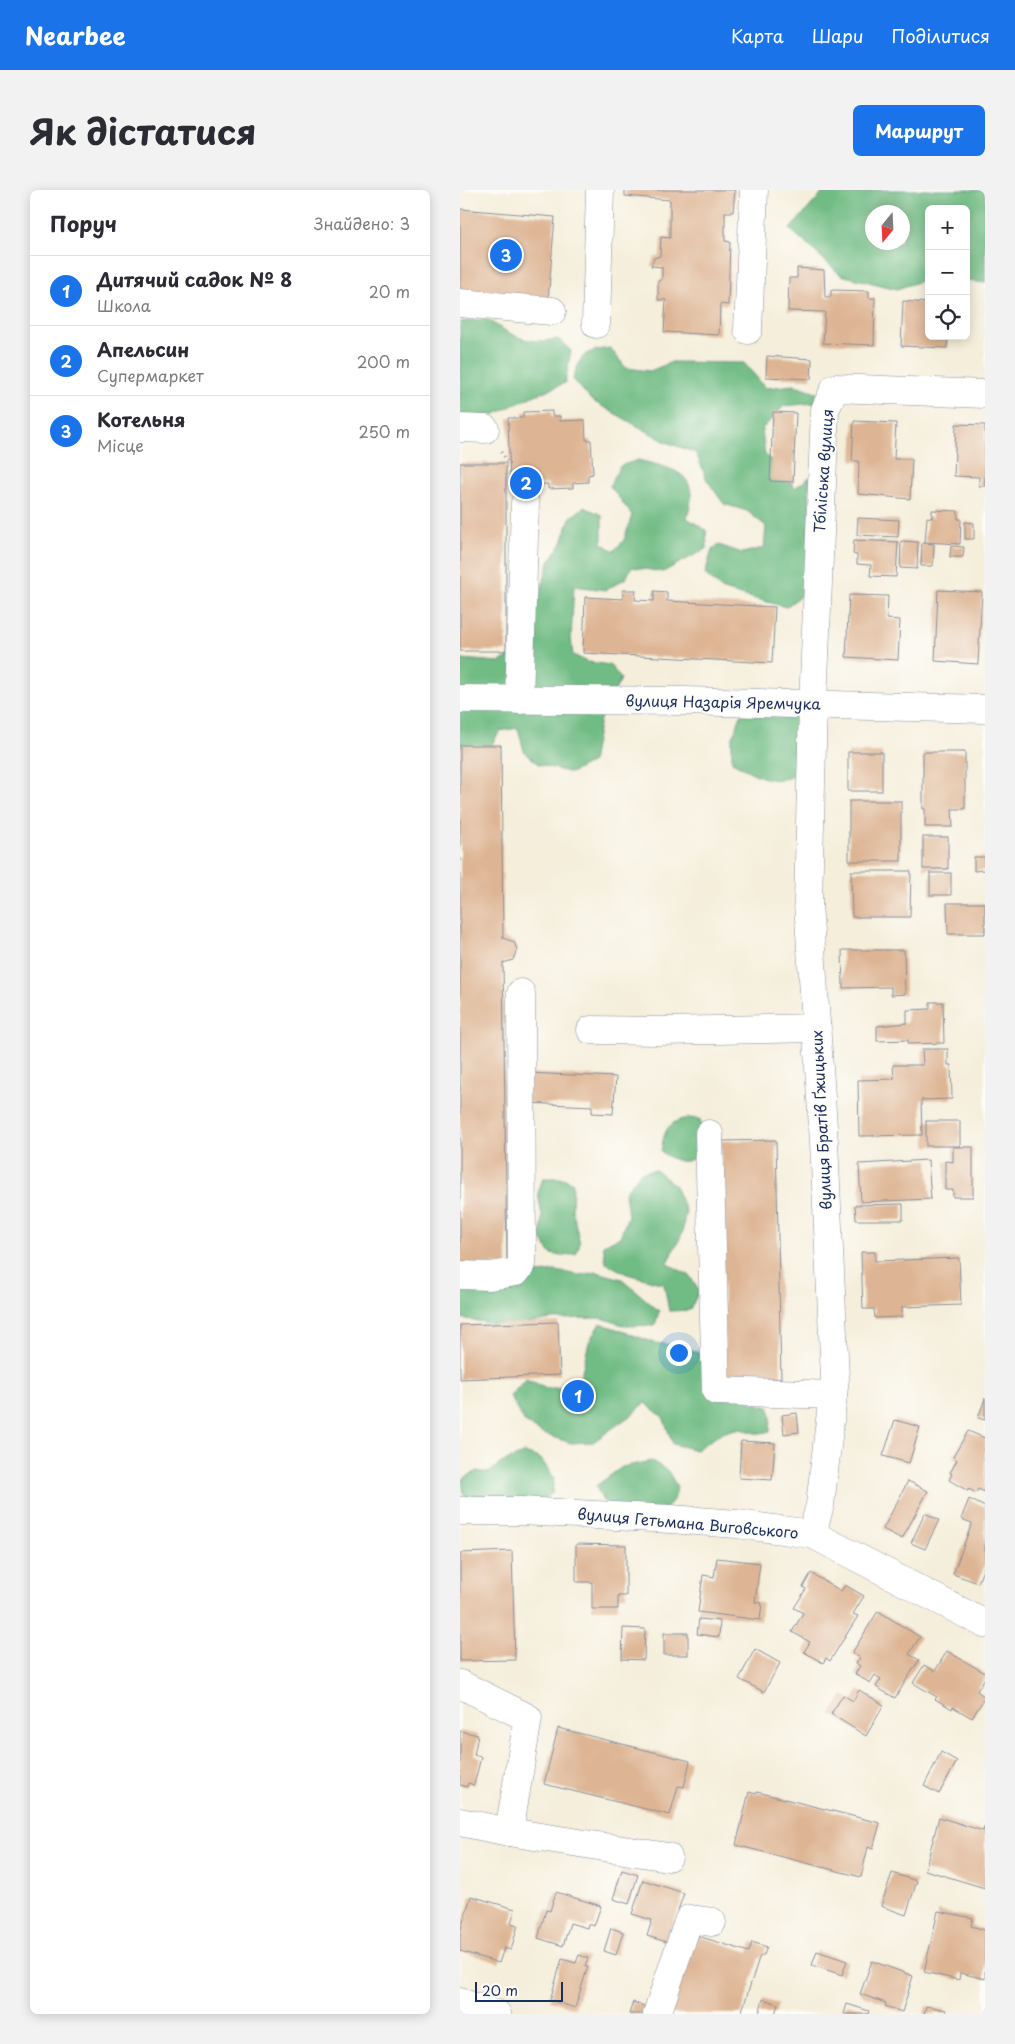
<!DOCTYPE html>
<html lang="uk">
<meta charset="utf-8">
<style>
body{margin:0;font-family:"Playpen Sans",sans-serif;background:#f2f2f3;color:#2b2b33}
.controls{position:absolute;right:15px;top:15px;display:grid;overflow:hidden;border-radius:8px;box-shadow:0 2px 12px #0003}
.controls button{width:45px;height:45px;display:grid;place-items:center;padding:0;border:0;border-bottom:1px solid #e1e1e2;background:#fff;color:#2b2b33;font:25px sans-serif}
.compass{position:absolute;left:405px;top:15px;width:45px;height:45px;border-radius:50%;background:#fff;box-shadow:0 2px 12px #0003;rotate:198deg}
.scale{position:absolute;left:15px;bottom:12px;width:88px;box-sizing:border-box;padding-left:5px;border:2px solid #1b2f5e;border-top:0;font-size:14px;line-height:18px;white-space:nowrap;color:#1b2f5e;-webkit-text-stroke:4px #fdfcf7;paint-order:stroke}
.you{position:absolute;left:218px;top:1162px;width:18px;height:18px;margin:-12px;border:4px solid #fff;border-radius:50%;background:#1a73e8;box-shadow:0 0 0 8px #1a73e833}
.badge{display:grid;place-items:center;width:32px;height:32px;border-radius:50%;background:#1a73e8;color:#fff;font-size:16px;font-weight:700}
.pin{position:absolute;translate:-50% -50%;border:2px solid #fff;box-shadow:0 1px 5px #0006}
.list{margin:0;padding:0;list-style:none}
h2{display:flex;justify-content:space-between;align-items:center;height:65px;margin:0;padding:0 20px;font-size:21px}
h2 small{font-size:16px;font-weight:400;color:#7c7c81}
.list li{display:grid;grid-template-columns:32px 1fr auto;gap:15px;align-items:center;box-sizing:border-box;height:70px;padding:0 20px;border-top:1px solid #e1e1e2}
.list b{display:block;font-size:19px;white-space:nowrap}
.list p{margin:0;font-size:16px;white-space:nowrap;color:#7c7c81}
.list em{font-size:16px;font-style:normal;color:#7c7c81}
.icon{flex:none;width:28px;height:28px;fill:none;stroke:currentColor;stroke-width:2;stroke-linecap:round;stroke-linejoin:round}
.map{position:relative;flex:none;width:525px;height:1824px;overflow:hidden;border-radius:8px}
header{display:flex;align-items:center;gap:30px;box-sizing:border-box;height:70px;padding:0 25px;background:#1a73e8;color:#fff}
header strong{font-size:24px}
nav{display:flex;gap:28px;margin-inline-start:auto;font-size:18px}
.intro{display:flex;align-items:center;justify-content:space-between;box-sizing:border-box;height:120px;padding:0 30px}
h1{margin:0;font-size:35px}
.button{padding:12px 22px;border-radius:8px;background:#1a73e8;color:#fff;font-size:18px;font-weight:700}
main{display:flex;gap:30px;padding:0 30px}
aside{flex:1;background:#fff;border-radius:8px;box-shadow:0 2px 12px #0003}
.map>svg:first-child{display:block}
.forest{fill:#71bc84;stroke:#467671;fill-rule:evenodd}
.building{fill:#deb594}
.lines{fill:none;stroke-linecap:round;stroke-linejoin:round}
.minor-casing{stroke:#888e9c;stroke-width:29}
.path{stroke:#888e9c;stroke-width:3;stroke-dasharray:1 4;stroke-linecap:butt}
.minor{stroke:#fff;stroke-width:28}
.labels{text-anchor:middle;stroke-width:4;stroke-linejoin:round;paint-order:stroke}
.street-label{font-size:15px;fill:#1b2f5e;stroke:#fdfcf7}
</style>
<header>
<strong>Nearbee</strong>
<nav><a>Карта</a><a>Шари</a><a>Поділитися</a></nav>
</header>
<div class="intro"><h1>Як дістатися</h1><a class="button">Маршрут</a></div>
<main>
<aside>
<h2>Поруч<small>Знайдено: 3</small></h2>
<ul class="list">
<li><span class="badge">1</span><div><b>Дитячий садок № 8</b><p>Школа</p></div><em>20 m</em></li>
<li><span class="badge">2</span><div><b>Апельсин</b><p>Супермаркет</p></div><em>200 m</em></li>
<li><span class="badge">3</span><div><b>Котельня</b><p>Місце</p></div><em>250 m</em></li>
</ul>
</aside>
<div class="map">
<svg width="525" height="1824" viewBox="0 0 525 1824">
<rect width="100%" height="100%" fill="#fdfcf7"/>
<filter id="ink" filterUnits="userSpaceOnUse"><feTurbulence type="fractalNoise" baseFrequency=".02" numOctaves="2"/><feDisplacementMap in="SourceGraphic" scale="10" xChannelSelector="R" yChannelSelector="G"/><feConvolveMatrix kernelMatrix="1 2 1 2 8 2 1 2 1" color-interpolation-filters="sRGB"/></filter>
<filter id="wash" filterUnits="userSpaceOnUse"><feTurbulence type="fractalNoise" baseFrequency=".0096" numOctaves="4" result="noise"/><feDisplacementMap in="SourceGraphic" scale="20" xChannelSelector="R" yChannelSelector="G"/><feGaussianBlur stdDeviation="1.12" result="paint"/><feColorMatrix in="noise" values="0 0 0 0 0 0 0 0 0 0 0 0 0 0 0 0 0 1.4 0 .05"/><feComposite in="paint" operator="in"/></filter>
<g filter="url(#wash)">
<rect width="100%" height="100%" fill="#f5eedb"/>
<g class="forest">
<path d="M365,0H525V93L506,90V19H469V88L437,99L381,85L330,39ZM412,22H442V52H412Z"/>
<path d="M26,129C54,146 64,155 98,149L111,161L105,193C91,199 76,204 62,211C41,220 24,234 0,229V132Z"/>
<path d="M150,158L166,178L190,181L212,172L284,173L306,198L335,195L357,202L354,213L324,216L302,239L305,265L318,276L335,298L350,287L347,401L326,417L263,400L245,384L252,360L259,355L282,363L304,358L306,336L287,321L264,314L247,290L236,263L206,252L131,210L113,189C121,163 124,162 150,158Z"/>
<path d="M178,270C214,279 242,282 227,328L246,340L247,358L203,382L172,377L166,388L146,400L114,396L111,448L113,465L128,472L150,475L161,489L140,529L132,572L111,583L78,574L64,561L58,538L40,541L26,564L0,580V469L39,472L68,457L72,432L89,372L102,353L110,328L124,317L142,325V353L154,361L164,350L172,325L150,296L160,276Z"/>
<path d="M282,523L344,525L339,584C311,597 297,585 272,572V549Z"/>
<path d="M228,928L240,929L243,944L238,966C223,976 214,970 201,962C204,942 206,932 228,928Z"/>
<path d="M196,980L215,996L226,1022C223,1030 224,1036 222,1043C219,1053 211,1061 208,1074L229,1085L239,1101L230,1120L209,1121L204,1094L167,1084L146,1073L143,1055L160,1047L168,1026L165,1002L181,982Z"/>
<path d="M83,988H103L113,993L112,1020L120,1053L116,1064L104,1066L91,1064L81,1049L82,1026L78,1003Z"/>
<path d="M95,1081L120,1085L137,1082L162,1089L199,1121L195,1135L166,1136L142,1128L92,1129L61,1134H35L0,1128V1094Z"/>
<path d="M140,1133L195,1153L224,1156L244,1166L290,1212L309,1217L311,1226L310,1241C291,1246 295,1241 279,1239C267,1238 246,1253 236,1260L213,1254L203,1227L185,1213L174,1223L133,1252L111,1253L81,1243L64,1231L50,1206L66,1189L87,1198H106L121,1186L129,1152Z"/>
<path d="M65,1263L81,1269L94,1288L92,1303L84,1311L20,1314L4,1305L2,1289L17,1281L29,1283L41,1273Z"/>
<path d="M192,1271L208,1281L217,1297L215,1307L205,1320L154,1317L143,1311L136,1296L162,1277Z"/>
</g>
<g id="blocks">
<g class="building">
<path d="M165,0H275L273,22H265V51L270,52L268,115L260,114L259,145L204,142L206,110H198V91L202,89V77L191,76L194,68L200,66L201,47L210,48V10L165,6Z"/>
<path d="M0,19L95,27L88,111L0,104Z"/>
<path d="M337,78L364,80L365,107H371V100L409,101V108H415L414,155L363,153L365,122L328,121L329,88H337Z"/>
<path d="M443,111L469,113V146H488L487,158L441,156Z"/>
<path d="M307,166L352,169L351,189L306,187Z"/>
<path d="M92,221V226H100V231L125,230L126,250H131L133,284L128,285V292L113,293V298L88,299V294L50,295L48,228H63V222Z"/>
<path d="M313,222L336,223L333,292L310,291Z"/>
<path d="M394,231L436,233L434,269H452L450,309L398,304L399,271H392Z"/>
<path d="M496,234L525,235V296H519V287L494,286Z"/>
<rect x="0" y="273" width="46" height="188"/>
<path d="M472,320L498,321V329H501L500,354L465,352L467,327L472,328Z"/>
<path d="M398,328L439,330L438,347L397,345Z"/>
<path d="M505,332L514,333V349H505Z"/>
<path d="M394,350L438,352L436,387L410,386L411,375L397,374V365L393,364Z"/>
<path d="M441,351L458,352L457,379L440,378Z"/>
<path d="M462,353L474,354L473,376H461Z"/>
<path d="M491,356L504,357L503,367H490Z"/>
<path d="M163,400H176L175,410L194,411V401L207,402V411L315,417L312,473L123,463L125,407L163,409Z"/>
<path d="M478,400L522,402L518,474L475,471Z"/>
<path d="M389,405L428,406L427,429L440,430L438,470L386,467Z"/>
<path d="M0,555H41L43,748L54,752L57,759L53,770L43,773L47,1075H0Z"/>
<rect x="388" y="562" width="34" height="39"/>
<path d="M463,562H505V619H492L493,637H465V619H463Z"/>
<rect x="389" y="611" width="52" height="60"/>
<rect x="463" y="647" width="25" height="32"/>
<path d="M514,667H525V680L514,681Z"/>
<path d="M391,681H451L450,727H392Z"/>
<rect x="470" y="683" width="21" height="22"/>
<path d="M487,713H525V744H488Z"/>
<path d="M382,760H444L445,804L431,805V797L383,798Z"/>
<path d="M470,812H483L484,853L448,854V850L417,851V836L447,833V820L470,819Z"/>
<path d="M462,859H488V875H491L492,909L461,910L462,945L399,946L398,890L434,889L433,875H463Z"/>
<path d="M67,883L156,887L153,924L132,923V916L66,913Z"/>
<rect x="466" y="931" width="34" height="25"/>
<path d="M316,950L321,1189L265,1190L261,951Z"/>
<path d="M493,957H513V1007H493V1000H485V971L493,972Z"/>
<path d="M468,970L471,1009L401,1012L399,974Z"/>
<path d="M443,1014V1030H396L395,1015Z"/>
<path d="M401,1062H415V1071L499,1068L501,1115L442,1117V1127L415,1128L414,1119H403Z"/>
<path d="M98,1132L100,1185L0,1189V1135Z"/>
<path d="M525,1208V1230L518,1228Z"/>
<path d="M337,1223L339,1242L324,1244L322,1225Z"/>
<path d="M435,1230L460,1237L449,1273L423,1266Z"/>
<path d="M508,1241L525,1248V1302L518,1299L516,1303L509,1299L508,1301L489,1290L492,1284L490,1283L497,1270L493,1267Z"/>
<path d="M281,1251L315,1253L312,1290L279,1288Z"/>
<path d="M448,1291L468,1301L442,1349L423,1339Z"/>
<path d="M509,1309L525,1317V1374L518,1393L493,1384L512,1333L501,1329Z"/>
<path d="M465,1323L479,1330L465,1359L451,1353Z"/>
<path d="M116,1354L166,1355V1406H158V1419H132V1392H116Z"/>
<path d="M52,1361L55,1470L0,1471V1363Z"/>
<path d="M257,1368L300,1373L295,1412L302,1413L300,1430L238,1422L243,1385L254,1387Z"/>
<path d="M351,1383L381,1401L385,1395L404,1406L393,1424L398,1426L370,1471L366,1468L363,1473L344,1462L350,1452L332,1442L343,1423L334,1418L346,1399L343,1397Z"/>
<path d="M418,1421L460,1447L449,1464L459,1470L435,1508L416,1497L421,1489L415,1485L410,1493L395,1484L400,1476L396,1473L400,1468L392,1463Z"/>
<path d="M239,1429L260,1431L259,1447L237,1444Z"/>
<path d="M163,1438L185,1439L184,1470L162,1469Z"/>
<rect x="204" y="1443" width="24" height="22"/>
<path d="M295,1459L320,1473L304,1502L279,1489Z"/>
<path d="M487,1461L525,1483V1488L517,1501L525,1507L512,1528L493,1517L492,1519L475,1509L477,1507L453,1493L464,1475L475,1481Z"/>
<path d="M399,1500L424,1515L406,1546L371,1524L383,1505L393,1511Z"/>
<path d="M98,1538L230,1571L224,1597L218,1596L210,1625L84,1594Z"/>
<path d="M0,1541L18,1545L14,1565L21,1567L14,1595L8,1593L7,1597L0,1595Z"/>
<path d="M481,1562L497,1571L479,1604L464,1596Z"/>
<path d="M289,1602L296,1604L297,1602L420,1633L413,1659L408,1657L401,1687L276,1655Z"/>
<path d="M479,1627L523,1641L525,1635V1698L465,1680Z"/>
<path d="M162,1680L178,1685L169,1714L153,1709Z"/>
<path d="M432,1683L457,1691L446,1725L421,1716Z"/>
<path d="M183,1690L224,1703L207,1752L187,1746L192,1730L172,1724Z"/>
<path d="M96,1702L141,1716L134,1736L128,1734L127,1738L110,1733L103,1756L78,1748L86,1720L90,1721Z"/>
<path d="M11,1706L55,1719L51,1733L58,1735L51,1760L44,1758L39,1773L0,1761V1742Z"/>
<path d="M478,1721L513,1728L511,1736L525,1740V1789L500,1783L499,1790L464,1782Z"/>
<path d="M151,1738L163,1742L156,1765L144,1761Z"/>
<path d="M235,1745L289,1762L292,1752L307,1757L304,1765H302L299,1768L281,1824H209Z"/>
<path d="M357,1761L387,1771L382,1785L352,1775Z"/>
<path d="M119,1765L128,1768L125,1776H128L115,1818L90,1810L102,1769L116,1773Z"/>
<path d="M412,1771L453,1786L442,1822L425,1816L426,1813L400,1804Z"/>
<path d="M303,1809L318,1814L315,1824H299Z"/>
<path d="M173,1812L187,1817L184,1824H169Z"/>
<path d="M387,1814L409,1821L408,1824H384Z"/>
<path d="M466,1816L486,1820L485,1824H464Z"/>
</g>
</g>
</g>
<g filter="url(#ink)">
<use href="#blocks" fill-opacity="0" stroke="#888e9c" stroke-width="1"/>
<g class="lines">
<defs>
<g id="minor">
<path d="M0,113L92,121"/>
<path d="M136,134L140,0"/>
<path d="M288,140L294,0"/>
<path d="M0,238L25,239"/>
<path d="M0,509L224,511L525,519"/>
<path d="M59,510L65,313"/>
<path d="M131,840L199,841L357,838"/>
<path d="M249,944L256,1201L373,1205"/>
<path d="M0,1085L30,1086L56,1082L62,1074L61,803"/>
<path d="M0,1321H61L211,1329L277,1334L352,1344L525,1434"/>
<path d="M352,1344L360,1315L375,1188L364,952L348,713L353,515L365,220L375,198L525,204"/>
<path d="M0,1494L68,1528L49,1642L0,1632"/>
<path d="M49,1642L208,1667"/>
<path d="M0,1812L37,1824"/>
<path d="M197,1824L229,1729L252,1732"/>
</g>
</defs>
<use href="#minor" class="minor-casing"/>
<path class="path" d="M41,262L47,271"/>
<use href="#minor" class="minor"/>
</g>
</g>
<g class="labels">
<g class="street-label">
<text transform="translate(364 281) rotate(-86)" y="5">Тбіліська вулиця</text>
<text transform="translate(263 513) rotate(1)" y="5">вулиця Назарія Яремчука</text>
<text transform="translate(362 930) rotate(-93)" y="5">вулиця Братів Ґжицьких</text>
<text transform="translate(228 1334) rotate(5)" y="5">вулиця Гетьмана Виговського</text>
</g>
</g>
</svg>
<div class="controls">
<button>+</button>
<button>−</button>
<button><svg class="icon" aria-label="locate" viewBox="0 0 24 24"><circle cx="12" cy="12" r="6"/><path d="M12 2v4M12 18v4M2 12h4M18 12h4"/></svg></button>
</div>
<svg class="compass" viewBox="-18 -18 36 36"><path d="M0-13l5 13h-10z" fill="#e53935"/><path d="M0 13l5-13h-10z" fill="#7c7c81"/></svg>
<div class="scale">20 m</div>
<div class="you"></div>
<div class="pin badge" style="left:118px;top:1206px">1</div>
<div class="pin badge" style="left:66px;top:293px">2</div>
<div class="pin badge" style="left:46px;top:65px">3</div>
</div>
</main>
